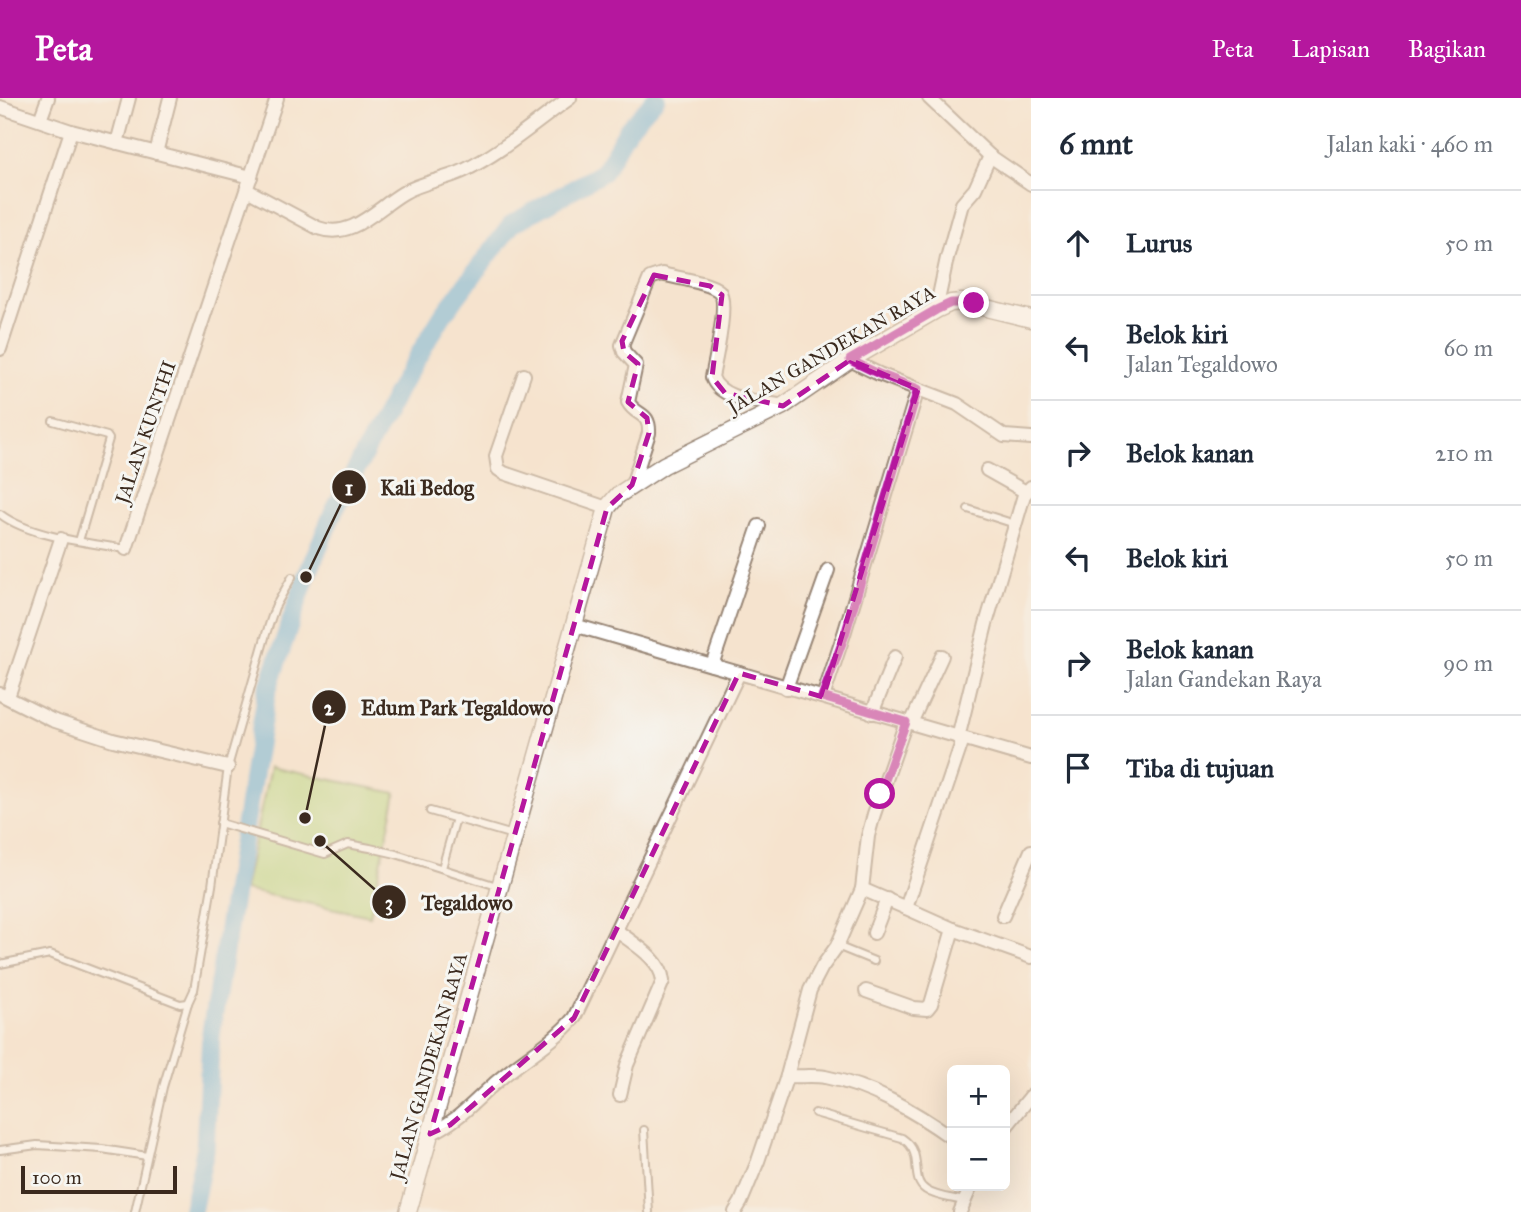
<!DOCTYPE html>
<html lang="id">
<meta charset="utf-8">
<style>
body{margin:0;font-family:"IM FELL Great Primer",serif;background:#f6f6f7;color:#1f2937}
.controls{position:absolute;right:21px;bottom:21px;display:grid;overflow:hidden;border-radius:10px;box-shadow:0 7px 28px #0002}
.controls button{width:63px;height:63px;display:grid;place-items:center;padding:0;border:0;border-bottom:2px solid #e0e1e3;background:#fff;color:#1f2937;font:35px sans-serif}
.scale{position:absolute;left:21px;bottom:18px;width:156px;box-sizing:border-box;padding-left:7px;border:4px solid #3b2a1e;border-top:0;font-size:19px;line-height:24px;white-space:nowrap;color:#3b2a1e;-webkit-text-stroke:5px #f6f6f2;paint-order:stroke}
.stop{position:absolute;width:21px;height:21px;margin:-16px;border:5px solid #b5179e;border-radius:50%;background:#fff}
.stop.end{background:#b5179e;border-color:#fff;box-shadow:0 2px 7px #0008}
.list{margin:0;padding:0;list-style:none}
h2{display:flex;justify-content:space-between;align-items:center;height:91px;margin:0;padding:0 28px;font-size:30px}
h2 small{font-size:23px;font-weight:400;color:#747a83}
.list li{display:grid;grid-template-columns:46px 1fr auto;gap:21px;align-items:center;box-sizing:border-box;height:105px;padding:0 28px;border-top:2px solid #e0e1e3}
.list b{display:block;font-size:26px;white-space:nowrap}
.list p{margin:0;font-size:23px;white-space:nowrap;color:#747a83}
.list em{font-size:23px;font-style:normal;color:#747a83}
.icon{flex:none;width:38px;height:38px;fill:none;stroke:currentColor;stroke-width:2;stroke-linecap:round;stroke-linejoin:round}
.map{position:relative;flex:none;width:1031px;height:1114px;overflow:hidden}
header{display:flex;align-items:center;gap:42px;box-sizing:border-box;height:98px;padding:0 35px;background:#b5179e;color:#fff}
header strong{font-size:33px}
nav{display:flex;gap:38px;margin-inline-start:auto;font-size:24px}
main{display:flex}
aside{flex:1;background:#fff}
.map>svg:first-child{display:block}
.green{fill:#b4d881;stroke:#788150;stroke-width:2}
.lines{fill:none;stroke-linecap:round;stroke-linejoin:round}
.river{stroke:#61afdb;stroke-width:19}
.service-casing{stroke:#988676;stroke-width:10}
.minor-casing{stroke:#988676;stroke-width:16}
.tertiary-casing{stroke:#988676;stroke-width:19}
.service{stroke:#fff;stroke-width:6}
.minor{stroke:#fff;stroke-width:12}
.tertiary{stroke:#fff;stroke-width:16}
.route{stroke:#b5179e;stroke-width:9}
.marked{fill:none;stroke:#b5179e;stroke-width:5;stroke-dasharray:14 9;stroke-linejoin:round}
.labels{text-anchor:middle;stroke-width:6;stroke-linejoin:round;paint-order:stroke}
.street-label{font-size:19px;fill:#3b2a1e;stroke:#f6f6f2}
.leader{fill:none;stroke:#3b2a1e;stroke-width:2.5}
.callout-dot{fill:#3b2a1e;stroke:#f6f6f2;stroke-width:2.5}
.mark-label{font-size:21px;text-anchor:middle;font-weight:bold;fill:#fff}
.callout-label{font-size:21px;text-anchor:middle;font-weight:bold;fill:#3b2a1e;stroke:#f6f6f2;stroke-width:6;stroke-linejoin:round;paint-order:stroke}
</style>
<header>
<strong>Peta</strong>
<nav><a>Peta</a><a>Lapisan</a><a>Bagikan</a></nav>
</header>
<main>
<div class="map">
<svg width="1031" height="1114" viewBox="0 0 1031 1114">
<rect width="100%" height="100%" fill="#f6f6f2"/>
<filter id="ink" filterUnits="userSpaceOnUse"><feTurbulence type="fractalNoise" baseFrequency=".0143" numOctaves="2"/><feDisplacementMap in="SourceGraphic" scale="14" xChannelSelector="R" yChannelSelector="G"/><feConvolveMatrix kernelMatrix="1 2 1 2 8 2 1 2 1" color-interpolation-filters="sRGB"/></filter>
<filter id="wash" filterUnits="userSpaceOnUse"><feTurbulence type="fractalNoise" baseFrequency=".00686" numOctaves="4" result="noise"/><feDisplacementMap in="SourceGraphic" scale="28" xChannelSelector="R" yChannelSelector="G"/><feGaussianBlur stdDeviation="1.57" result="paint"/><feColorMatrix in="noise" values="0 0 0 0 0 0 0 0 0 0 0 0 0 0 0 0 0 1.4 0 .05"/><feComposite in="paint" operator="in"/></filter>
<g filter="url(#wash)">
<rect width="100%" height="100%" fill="#f5e3ce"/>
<path class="green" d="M270,669L396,695L370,818L244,792Z"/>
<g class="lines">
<path class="river" d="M192,1114L205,1052L211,934L267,593L306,479L333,415L403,283L443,217L512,126L603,74L628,31L656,0"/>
</g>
</g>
<g filter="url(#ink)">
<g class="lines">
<defs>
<g id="service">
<path d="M53,323L107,338L109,341L79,443"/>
<path d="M968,411L1015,426"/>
<path d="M0,416C30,439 89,445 126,451"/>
<path d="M430,713L513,737"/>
<path d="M220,725L325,756L348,746L370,750L396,756L500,789"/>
<path d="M442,770L456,720"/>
<path d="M837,848L874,863"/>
<path d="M0,866L50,856L180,906L188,905"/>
<path d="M815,1015L902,1040C926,1056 908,1080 926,1092C936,1099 952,1100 964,1103"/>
<path d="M644,1032L649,1114"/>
<path d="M0,1052L37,1047L102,1051L147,1058"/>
<path d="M135,1114L163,989L188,905L194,892L212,788L228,669L266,536L275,509L292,479"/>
</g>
<g id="minor">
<path d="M929,0L990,58L1031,86"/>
<path d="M0,9L71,33L251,79"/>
<path d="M40,22L48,0"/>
<path d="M117,45L129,0"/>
<path d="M156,55L170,0"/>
<path d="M247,92L318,130C352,142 376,111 403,95C421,84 444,82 463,73C501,55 536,24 570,0"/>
<path d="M936,212L947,160L962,106L975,91L990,58"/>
<path d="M0,251L71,33"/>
<path d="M524,277L496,358L498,371L504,375L607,410"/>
<path d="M918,291L957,306L1004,338L1031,340"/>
<path d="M987,372L1026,394"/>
<path d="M632,387L649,335C650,313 636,319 628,304L636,267L624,254L622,247L650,180L662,176C676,180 709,184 719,193C729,203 715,264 712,279C720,303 760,303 783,308"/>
<path d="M126,451L277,0"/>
<path d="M574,527L1031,660"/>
<path d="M712,567L759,428"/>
<path d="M786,590L828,472"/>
<path d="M0,596L52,622L113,642L228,669"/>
<path d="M8,599L61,441"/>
<path d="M823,599L844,536L918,291L879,276L850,262"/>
<path d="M872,615L895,559"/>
<path d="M911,625L942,558"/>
<path d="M958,640L986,526L1024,397L1031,389"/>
<path d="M862,791L868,738L874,716L906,624"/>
<path d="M906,810L953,831L1031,859"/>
<path d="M1003,818L1031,753"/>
<path d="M616,832C632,845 661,860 663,883L627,967L620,997"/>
<path d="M874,835L887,801"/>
<path d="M866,893L914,910L927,911L931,906L953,831"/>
<path d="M787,978C799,979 813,977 825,979C872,988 914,1013 952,1040"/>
<path d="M1005,1030L1031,998"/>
<path d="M430,1036C458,1023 471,1006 494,986C520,962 551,947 574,920L739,575"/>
<path d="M735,1114L741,1104L758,1063L787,978L810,892L822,869L837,848L862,791L906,810L963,641"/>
<path d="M960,1114L971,1088"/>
</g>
<path id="tertiary" d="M408,1114L607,410L618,397L664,367L783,308L850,262L936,212L951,205L962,204L1031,221"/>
</defs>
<use href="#service" class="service-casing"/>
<use href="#minor" class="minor-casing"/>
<use href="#tertiary" class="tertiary-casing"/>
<use href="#service" class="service"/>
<use href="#minor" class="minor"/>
<use href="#tertiary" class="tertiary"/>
</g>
</g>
<g class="lines" filter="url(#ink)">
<path class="route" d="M880,696L906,624L822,599L845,537L918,291L879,276L850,262L936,212L951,205H974"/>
</g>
<path d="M0 0H1031V1114H0ZM654,177L710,188L722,197L712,279L725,295L783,308L850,262L918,291L823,599L739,575L574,920L450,1027L430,1036L607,410L632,387L649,335L647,320L628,304L638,266L624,254L622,243Z" fill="#f5e3ce" fill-opacity=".55" fill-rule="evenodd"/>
<path class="marked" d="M654,177L710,188L722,197L712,279L725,295L783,308L850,262L918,291L823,599L739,575L574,920L450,1027L430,1036L607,410L632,387L649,335L647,320L628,304L638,266L624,254L622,243Z"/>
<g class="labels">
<g class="street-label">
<text transform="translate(831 251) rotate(-30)" y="7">JALAN GANDEKAN RAYA</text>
<text transform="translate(145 334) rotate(-71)" y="7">JALAN KUNTHI</text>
<text transform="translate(428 968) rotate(-74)" y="7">JALAN GANDEKAN RAYA</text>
</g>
</g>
<path class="leader" d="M306 479L349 389M305 720L329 609M320 743L389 804"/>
<g class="callout-dot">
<circle cx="306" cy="479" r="7"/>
<circle cx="305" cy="720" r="7"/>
<circle cx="320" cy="743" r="7"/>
<circle cx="349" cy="389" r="18"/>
<circle cx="329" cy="609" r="18"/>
<circle cx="389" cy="804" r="18"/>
</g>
<g class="mark-label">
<text x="349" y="397">1</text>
<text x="329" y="617">2</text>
<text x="389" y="812">3</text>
</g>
<g class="callout-label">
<text x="427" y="397">Kali Bedog</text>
<text x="457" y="617">Edum Park Tegaldowo</text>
<text x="467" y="812">Tegaldowo</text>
</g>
</svg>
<div class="controls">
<button>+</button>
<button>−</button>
</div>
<div class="scale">100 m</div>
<div class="stop" style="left:880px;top:696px"></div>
<div class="stop end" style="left:974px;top:205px"></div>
</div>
<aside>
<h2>6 mnt<small>Jalan kaki · 460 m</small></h2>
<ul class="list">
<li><svg class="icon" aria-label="ahead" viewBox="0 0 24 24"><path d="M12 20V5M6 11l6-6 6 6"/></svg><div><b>Lurus</b></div><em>50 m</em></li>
<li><svg class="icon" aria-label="left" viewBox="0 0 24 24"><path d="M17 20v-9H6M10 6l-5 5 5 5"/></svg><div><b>Belok kiri</b><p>Jalan Tegaldowo</p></div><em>60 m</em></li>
<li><svg class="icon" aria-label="right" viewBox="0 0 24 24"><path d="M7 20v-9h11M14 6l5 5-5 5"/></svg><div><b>Belok kanan</b></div><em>210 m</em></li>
<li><svg class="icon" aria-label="left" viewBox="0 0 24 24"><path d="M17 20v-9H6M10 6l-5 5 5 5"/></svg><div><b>Belok kiri</b></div><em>50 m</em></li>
<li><svg class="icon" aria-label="right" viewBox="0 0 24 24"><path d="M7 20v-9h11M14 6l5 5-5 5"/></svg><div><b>Belok kanan</b><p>Jalan Gandekan Raya</p></div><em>90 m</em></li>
<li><svg class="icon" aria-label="arrive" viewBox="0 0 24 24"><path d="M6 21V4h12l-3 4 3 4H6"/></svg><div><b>Tiba di tujuan</b></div></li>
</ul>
</aside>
</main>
